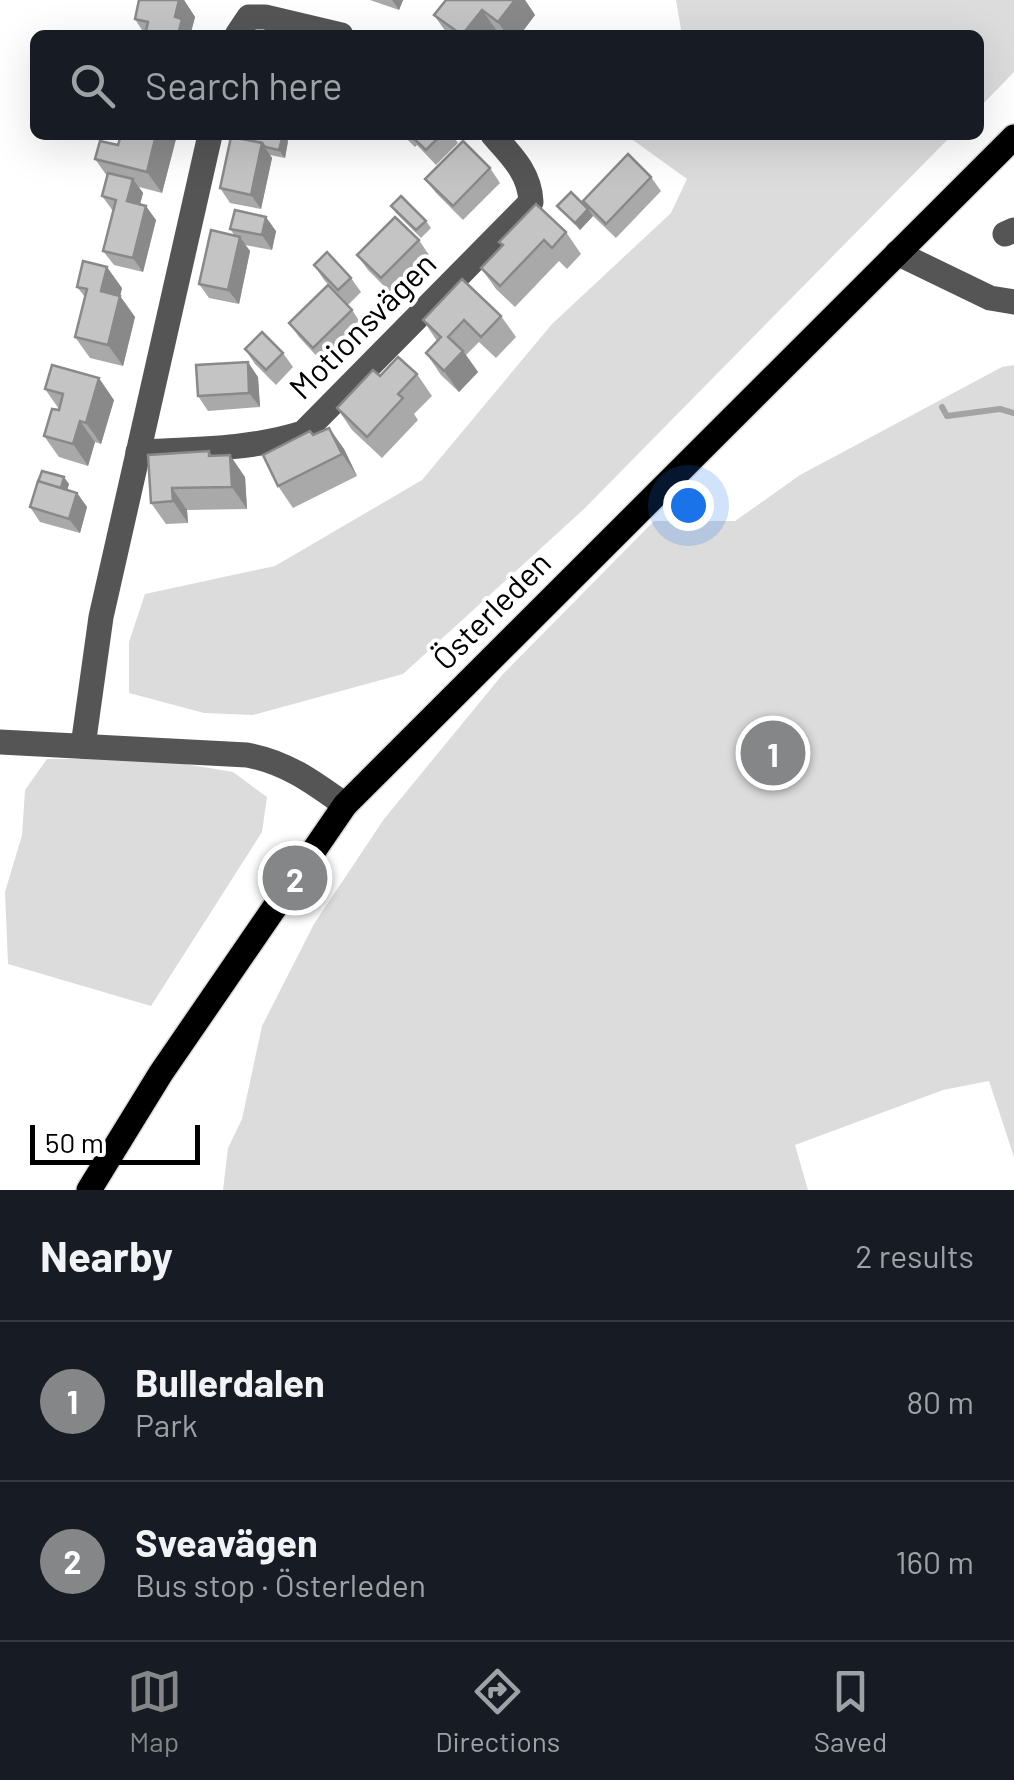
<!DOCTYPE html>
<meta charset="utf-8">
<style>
body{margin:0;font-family:Barlow,sans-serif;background:#20242c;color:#f1f3f6}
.scale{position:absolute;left:30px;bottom:25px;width:170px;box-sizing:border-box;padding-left:10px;border:5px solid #000;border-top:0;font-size:28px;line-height:35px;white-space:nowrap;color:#000;-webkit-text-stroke:8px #fff;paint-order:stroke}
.you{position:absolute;left:688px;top:505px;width:35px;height:35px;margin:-25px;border:8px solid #fff;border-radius:50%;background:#1a73e8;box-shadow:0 0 0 15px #1a73e833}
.badge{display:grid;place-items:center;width:65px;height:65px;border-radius:50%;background:#858687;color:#fff;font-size:32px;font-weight:700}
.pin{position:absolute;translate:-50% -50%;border:5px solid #fff;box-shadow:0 2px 10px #0006}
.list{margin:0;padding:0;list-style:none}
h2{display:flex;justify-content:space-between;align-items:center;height:130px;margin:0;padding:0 40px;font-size:42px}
h2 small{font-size:32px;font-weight:400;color:#9ea1a6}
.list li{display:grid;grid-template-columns:65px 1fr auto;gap:30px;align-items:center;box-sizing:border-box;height:160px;padding:0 40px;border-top:2px solid #363941}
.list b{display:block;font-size:38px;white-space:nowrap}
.list p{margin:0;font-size:32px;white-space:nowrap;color:#9ea1a6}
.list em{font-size:32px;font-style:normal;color:#9ea1a6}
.icon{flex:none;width:55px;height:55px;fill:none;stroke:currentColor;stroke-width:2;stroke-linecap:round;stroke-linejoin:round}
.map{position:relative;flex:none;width:1014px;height:1190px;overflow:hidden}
.search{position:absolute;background:#171b24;box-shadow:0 10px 40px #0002;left:30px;right:30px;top:30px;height:110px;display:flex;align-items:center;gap:25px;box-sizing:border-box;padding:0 35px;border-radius:15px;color:#9ea1a6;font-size:38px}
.sheet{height:450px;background:#171b24}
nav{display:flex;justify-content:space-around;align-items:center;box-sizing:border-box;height:140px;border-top:2px solid #363941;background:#171b24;font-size:28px;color:#9ea1a6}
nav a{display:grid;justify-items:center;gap:5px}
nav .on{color:#858687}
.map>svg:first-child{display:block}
.green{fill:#dcdcdc}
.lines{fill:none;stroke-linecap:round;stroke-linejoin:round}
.stream{stroke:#a3a3a3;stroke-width:6}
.major-casing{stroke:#dbdbdb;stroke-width:28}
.minor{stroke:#555;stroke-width:25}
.major{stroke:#000;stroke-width:25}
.wall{fill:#a9a9a9}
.shaded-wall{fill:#898989}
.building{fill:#c4c4c4;stroke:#898989;stroke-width:2.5}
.labels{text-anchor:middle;stroke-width:8;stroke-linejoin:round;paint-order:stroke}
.street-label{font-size:32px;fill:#000;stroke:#fff}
</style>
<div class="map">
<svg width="1014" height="1190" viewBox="0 0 1014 1190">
<rect width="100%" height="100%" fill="#fff"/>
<g class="green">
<path d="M676,0H1014V72L979,108V35H682Z"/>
<path d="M626,135H952L584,509L403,674L253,715L204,713L129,693V642L145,594L275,566L422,480L552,324L671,213L687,179Z"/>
<path d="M1014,365V1157L989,1081L943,1090L795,1145L808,1190H223L228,1148L242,1119L262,1026L314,924L384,819L503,674L654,521H735L800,475L1002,367Z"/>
<path d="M149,758L233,772L267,797L262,832L151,1006L8,964L5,892L22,835L25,790L47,759Z"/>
</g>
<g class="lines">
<path class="stream" d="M942,407L947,416L1000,409L1014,413"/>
<defs>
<path id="major" d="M89,1190L161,1073L345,805L1014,137"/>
</defs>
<use href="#major" class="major-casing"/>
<g class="minor">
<path d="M237,35L249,17H265L341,35"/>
<path d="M1005,234L1014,230"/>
<path d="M897,253L990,298L1014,302"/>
<path d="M138,452C194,449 249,450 303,433L531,202C530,173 511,155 493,135"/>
<path d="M0,742L247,755C286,762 313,782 345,805"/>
<path d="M83,746L101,617L210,135"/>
</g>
<use href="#major" class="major"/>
</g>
<g class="wall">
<path d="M139,0H184L195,17L191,32L193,35H145L135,19Z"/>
<path d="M370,0H403L399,10Z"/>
<path d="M446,0H525L535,15L520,35H502L497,31L494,35H448L434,15Z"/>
<path d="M121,135H177L162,193L139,187L143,193L140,204L156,220L143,272L114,265L103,251L113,211L102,196L107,176L95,159L118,145Z"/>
<path d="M248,135H284L288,141L285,158L270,155L272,158L261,209L230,203L220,188L247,140Z"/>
<path d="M403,135H452L458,143L436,165L417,145L415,147Z"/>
<path d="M490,168L500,183L463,220L436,193L425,179Z"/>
<path d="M651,177L661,191L616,238L593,216L580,230L557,206L588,209L583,201Z"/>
<path d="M391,206L426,221L431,228L421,238L396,213Z"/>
<path d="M230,229L276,231L272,250L245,245L250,251L239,304L209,298L199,284L235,236Z"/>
<path d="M566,232L581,254L567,269L559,261L515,307L496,289L481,268L502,245Z"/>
<path d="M419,240L429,255L391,293L368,270L357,255Z"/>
<path d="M314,265L351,278L361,292L348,305L324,280Z"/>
<path d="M77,287L122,288L120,296L135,317L123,366L90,358L75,337L85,297Z"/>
<path d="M352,310L362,325L323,363L299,337L289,323Z"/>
<path d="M501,316L516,337L496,358L479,342L466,355L478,372L459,392L441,375L426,353L437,341L423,320Z"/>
<path d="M245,349L283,353L293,367L276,385L255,364Z"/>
<path d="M417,374L432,396L414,414L418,420L382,458L352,430L337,408L380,376Z"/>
<path d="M258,377L260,407L208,411L198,396Z"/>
<path d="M45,389L114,400L101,444L95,442L88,466L59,457L44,436L59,409Z"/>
<path d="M329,428L344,449L357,476L293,508L278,486L313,435Z"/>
<path d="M209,451L212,456L245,477L247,509L187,510L188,523L166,524L151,503Z"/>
<path d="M38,482L69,484L67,490L77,493L87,507L80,533L40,522L30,507Z"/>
</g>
<g class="shaded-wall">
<path d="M179,0H184L195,17L191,32L193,35H178L175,17Z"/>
<path d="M392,0H403L399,10Z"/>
<path d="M515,0H525L535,15L520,35H507L498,22Z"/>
<path d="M482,10L497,31L494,35H462Z"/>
<path d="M156,135H177L162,193L147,172Z"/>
<path d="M283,135L288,141L285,158L279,150Z"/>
<path d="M262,143L272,158L261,209L251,195Z"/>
<path d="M133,179L143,193L137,216L127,201Z"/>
<path d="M146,206L156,220L143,272L133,258Z"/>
<path d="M588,209L593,216L580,230L575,223Z"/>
<path d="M266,217L276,231L272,250L262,235Z"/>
<path d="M240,237L250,251L239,304L228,290Z"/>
<path d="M107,267L122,288L116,313L101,291Z"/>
<path d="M120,296L135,317L123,366L108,345Z"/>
<path d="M463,351L478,372L459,392L444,371Z"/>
<path d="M248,362L258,377L260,407L249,393Z"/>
<path d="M99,378L114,400L101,444L86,423Z"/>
<path d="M80,421L95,442L88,466L73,444Z"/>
<path d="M329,428L344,449L357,476L342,454Z"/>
<path d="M230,455L245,477L247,509L232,487Z"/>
<path d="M64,477L69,484L65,498L60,491Z"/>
<path d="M172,488L187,510L188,523L173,501Z"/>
<path d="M77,493L87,507L80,533L69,519Z"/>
</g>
<g class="building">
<path d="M139,0H179L175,17L182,19L178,35H145L148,22L135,19Z"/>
<path d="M446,0H515L498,22L482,10L462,35L434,15Z"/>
<path d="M121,135H156L147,172L95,159L100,141L118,145Z"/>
<path d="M248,135H283L279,150L265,147L262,143L247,140Z"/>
<path d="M410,135H441L426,150Z"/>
<path d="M231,137L262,143L251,195L220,188Z"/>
<path d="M463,141L490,168L453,206L425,179Z"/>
<path d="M628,154L651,177L606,224L583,201Z"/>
<path d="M108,173L133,179L127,201L146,206L133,258L103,251L116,200L102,196Z"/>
<path d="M571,192L588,209L575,223L557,206Z"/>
<path d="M401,196L426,221L416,230L391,206Z"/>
<path d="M536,204L566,232L552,248L544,240L500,286L481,268L503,245L499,242Z"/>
<path d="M235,210L266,217L262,235L230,229Z"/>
<path d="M395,217L419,240L381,278L357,255Z"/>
<path d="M211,230L240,237L228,290L199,284Z"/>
<path d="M327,252L351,278L338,290L314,265Z"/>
<path d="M83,261L107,267L101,291L120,296L108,345L75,337L87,289L77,287Z"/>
<path d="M462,279L501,316L481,337L464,320L448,337L463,351L444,371L426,353L441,337L423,320Z"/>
<path d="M328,285L352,310L313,348L289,323Z"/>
<path d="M262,332L283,353L266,370L245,349Z"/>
<path d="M398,357L417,374L398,394L403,398L367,437L337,408L373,370L380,376Z"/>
<path d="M248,362L249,393L198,396L196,365Z"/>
<path d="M52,365L99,378L86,423L80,421L73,444L44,436L52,409L59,410L63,394L45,389Z"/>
<path d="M329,428L342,454L278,486L263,455L310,431L313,435Z"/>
<path d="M209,451V456L230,455L232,487L172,488L173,501L151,503L148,455Z"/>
<path d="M42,471L64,477L61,488L38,482Z"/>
<path d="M38,481L77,493L69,519L30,507Z"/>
</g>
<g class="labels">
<g class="street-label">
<text transform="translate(363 326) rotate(-45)" y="11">Motionsvägen</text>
<text transform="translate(492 611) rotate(-45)" y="11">Österleden</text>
</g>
</g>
</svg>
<div class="scale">50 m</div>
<div class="you"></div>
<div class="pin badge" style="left:773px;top:753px">1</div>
<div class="pin badge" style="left:295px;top:878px">2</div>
<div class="search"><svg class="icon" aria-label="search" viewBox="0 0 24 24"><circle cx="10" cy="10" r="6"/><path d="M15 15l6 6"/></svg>Search here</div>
</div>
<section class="sheet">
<h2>Nearby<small>2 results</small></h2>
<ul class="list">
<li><span class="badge">1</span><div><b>Bullerdalen</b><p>Park</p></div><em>80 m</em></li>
<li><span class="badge">2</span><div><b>Sveavägen</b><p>Bus stop · Österleden</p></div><em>160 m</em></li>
</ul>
</section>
<nav>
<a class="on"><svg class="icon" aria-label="map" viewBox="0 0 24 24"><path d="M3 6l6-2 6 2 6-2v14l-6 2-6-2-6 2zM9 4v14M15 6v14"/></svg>Map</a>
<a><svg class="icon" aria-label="directions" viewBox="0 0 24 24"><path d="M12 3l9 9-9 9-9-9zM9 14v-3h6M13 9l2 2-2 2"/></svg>Directions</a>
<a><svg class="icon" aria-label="saved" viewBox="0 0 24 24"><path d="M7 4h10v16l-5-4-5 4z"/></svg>Saved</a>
</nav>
